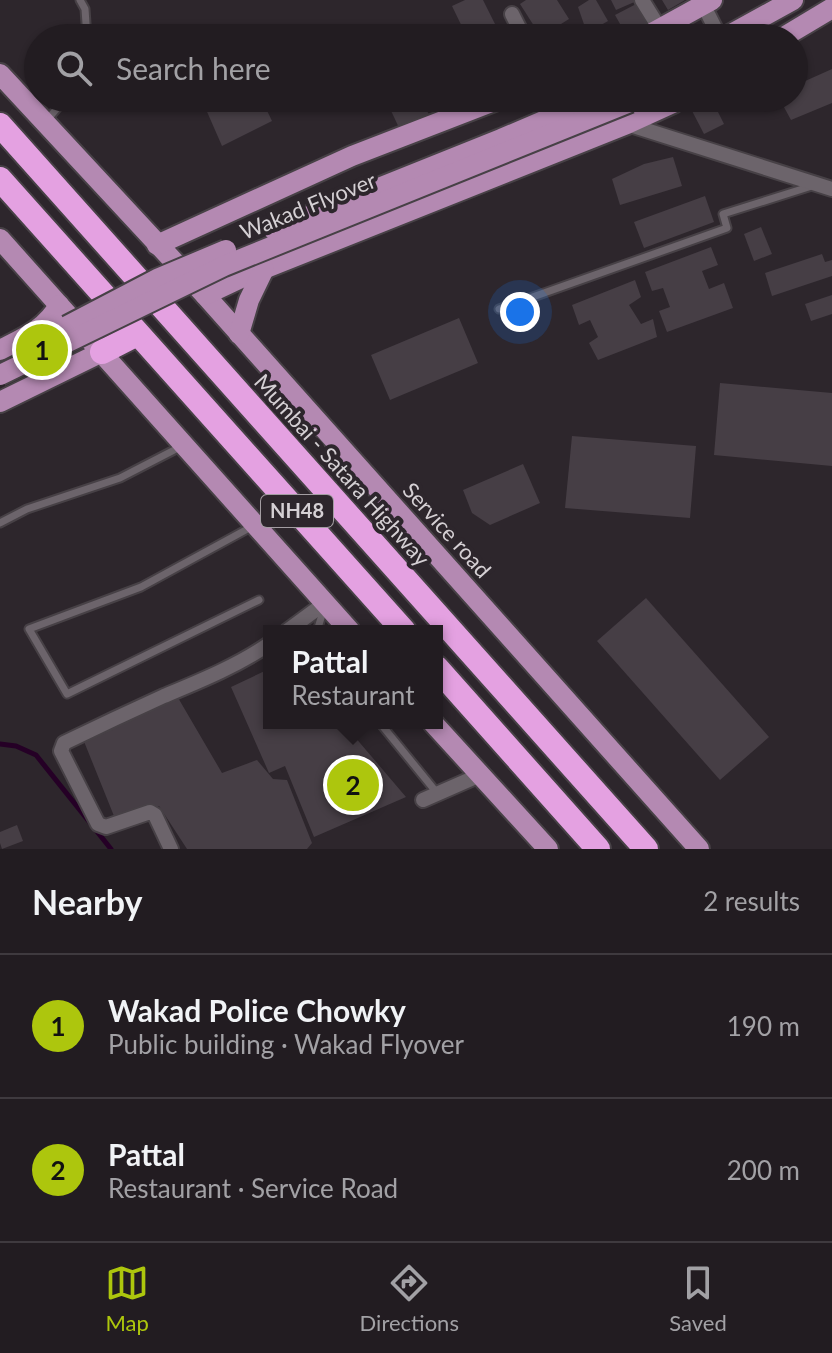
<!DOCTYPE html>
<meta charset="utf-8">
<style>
body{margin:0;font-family:Lato,sans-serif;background:#2a252a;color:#f1f3f6}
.you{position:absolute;left:520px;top:312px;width:28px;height:28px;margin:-20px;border:6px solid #fff;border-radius:50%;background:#1a73e8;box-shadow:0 0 0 12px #1a73e833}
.badge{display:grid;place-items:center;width:52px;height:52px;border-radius:50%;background:#adc60d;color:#111;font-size:26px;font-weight:700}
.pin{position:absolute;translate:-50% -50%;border:4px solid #fff;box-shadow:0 2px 8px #0006}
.popup{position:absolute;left:263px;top:625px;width:180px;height:104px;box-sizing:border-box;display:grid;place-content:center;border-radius:0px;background:#221c21;filter:drop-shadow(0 2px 6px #0005);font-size:26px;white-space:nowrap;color:#a2a1a5}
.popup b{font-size:30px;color:#f1f3f6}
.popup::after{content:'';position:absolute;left:50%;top:100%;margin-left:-16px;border:16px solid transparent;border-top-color:#221c21}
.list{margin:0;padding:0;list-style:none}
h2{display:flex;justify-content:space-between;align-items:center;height:104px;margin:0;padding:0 32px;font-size:34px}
h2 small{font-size:26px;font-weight:400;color:#a2a1a5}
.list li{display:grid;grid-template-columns:52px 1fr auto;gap:24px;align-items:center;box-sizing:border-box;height:144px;padding:0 32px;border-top:2px solid #3f3a3f}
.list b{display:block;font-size:30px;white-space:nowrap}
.list p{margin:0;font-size:26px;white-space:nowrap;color:#a2a1a5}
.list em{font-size:26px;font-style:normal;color:#a2a1a5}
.icon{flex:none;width:44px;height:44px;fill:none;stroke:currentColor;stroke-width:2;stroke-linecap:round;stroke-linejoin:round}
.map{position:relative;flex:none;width:832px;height:849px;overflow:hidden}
.search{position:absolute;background:#221c21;box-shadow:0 2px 6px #0004;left:24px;right:24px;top:24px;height:88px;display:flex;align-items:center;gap:20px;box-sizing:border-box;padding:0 28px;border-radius:44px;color:#a2a1a5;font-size:30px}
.sheet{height:392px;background:#221c21}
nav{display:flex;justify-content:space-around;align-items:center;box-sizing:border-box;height:112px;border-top:2px solid #3f3a3f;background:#221c21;font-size:22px;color:#a2a1a5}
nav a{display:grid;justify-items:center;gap:4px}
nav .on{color:#adc60d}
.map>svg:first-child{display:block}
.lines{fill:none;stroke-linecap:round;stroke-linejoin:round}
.stream{stroke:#250026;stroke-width:5}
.building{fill:#463e45}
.lane-casing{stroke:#474146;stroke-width:11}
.street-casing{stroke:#474146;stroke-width:18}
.primary-casing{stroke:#474146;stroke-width:24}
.highway-casing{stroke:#474146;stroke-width:28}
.lane{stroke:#6c646b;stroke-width:7}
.street{stroke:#6c646b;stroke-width:14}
.primary{stroke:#b489b2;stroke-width:20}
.highway{stroke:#e4a1e1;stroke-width:24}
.primary-bridge-casing{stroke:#474146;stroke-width:24;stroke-linecap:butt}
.primary-bridge{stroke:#b489b2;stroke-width:20}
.labels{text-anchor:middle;stroke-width:8;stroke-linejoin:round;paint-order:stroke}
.shield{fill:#2d262c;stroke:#a39da2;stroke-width:2}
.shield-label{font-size:20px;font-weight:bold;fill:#d5d0d4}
.street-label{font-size:22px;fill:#d5d0d4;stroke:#2d262c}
</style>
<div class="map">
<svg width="832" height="849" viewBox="0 0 832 849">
<rect width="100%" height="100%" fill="#2d262c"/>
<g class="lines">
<path class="stream" d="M0,744L16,746L36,755L111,849"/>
</g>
<g class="building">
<path d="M465,0H483L495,24L467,37L452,6Z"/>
<path d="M526,0H557L569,19L545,34L540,27L536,29L520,4Z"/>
<path d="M589,0H596L608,21L587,33L578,7Z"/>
<path d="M611,0H639L616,10Z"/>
<path d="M662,0H685L668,10Z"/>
<path d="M640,2L652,25L628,38L615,15Z"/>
<path d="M564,27L571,38H545Z"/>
<path d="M832,69V103L791,120L779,98H794V86Z"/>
<path d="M201,98H261L272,121L222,146Z"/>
<path d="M385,98H419L430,116L401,132Z"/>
<path d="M702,98H711L724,124L704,134L689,105Z"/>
<path d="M673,157L682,186L620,205L612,179L644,164Z"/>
<path d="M705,196L714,222L644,248L634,222Z"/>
<path d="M761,227L772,254L754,261L744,234Z"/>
<path d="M711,247L718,265L702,271L709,289L724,283L733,308L667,332L659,311L670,307L663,288L652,291L645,272Z"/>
<path d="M822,254L825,262L832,260V276L772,296L765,273Z"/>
<path d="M635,280L641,297L629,305L641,324L653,319L657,337L598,360L589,343L598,337L590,320L579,325L572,305Z"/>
<path d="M832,295V314L811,321L805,304Z"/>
<path d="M459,318L478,363L390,400L371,355Z"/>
<path d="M720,383L832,393V466L714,455Z"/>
<path d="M572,436L696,446L690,518L565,508Z"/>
<path d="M523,464L540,503L490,525L472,513L463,490Z"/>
<path d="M646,598L769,737L720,780L597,641Z"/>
<path d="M269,669V723H343L406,797L314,837L285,766L269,773L231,687Z"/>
<path d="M177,696L222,773L257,760L273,779L287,780L312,843L307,849H187L159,806L132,817L114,816L83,739Z"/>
<path d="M17,825L23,841L2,849L0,843V832Z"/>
</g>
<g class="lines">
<defs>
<g id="lane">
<path d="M80,0L85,9L87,38"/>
<path d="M47,120L66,98"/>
<path d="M499,309L727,228L723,214L815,185"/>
<path d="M0,523L27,509L120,478L182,446"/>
<path d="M253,526L141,587L29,629L67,694L259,600"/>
<path d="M317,631L325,605"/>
<path d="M380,723L437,793"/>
</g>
<g id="street">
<path d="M642,0L660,29"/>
<path d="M701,0L720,38"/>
<path d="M512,14L524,38"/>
<path d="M627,124L832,189"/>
<path d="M287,631L325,603"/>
<path d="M423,800L480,775"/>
<path d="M171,849L155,815L150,812L106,827L98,824L61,751L64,743C97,727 131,711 164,696C200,681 237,666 269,644"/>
</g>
<g id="primary">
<path d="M643,38L712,0"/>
<path d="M724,38L793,0"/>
<path d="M782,38L832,8"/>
<path d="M0,74L205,295L699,849"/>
<path d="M0,239L350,631"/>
<path d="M157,245L352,156L502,98"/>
<path d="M205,295L241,278L627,124L673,103L679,98"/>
<path d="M239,334L249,300L264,269"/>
<path d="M0,350C23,338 46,329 59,305"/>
<path d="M0,402L102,352"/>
<path d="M433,723L548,849"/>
</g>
<g id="highway">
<path d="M0,125L646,849"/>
<path d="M0,179L404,631"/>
<path d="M102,352L137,334"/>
<path d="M437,668L598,849"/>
</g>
</defs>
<use href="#lane" class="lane-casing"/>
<use href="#street" class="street-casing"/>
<use href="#primary" class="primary-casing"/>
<use href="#highway" class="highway-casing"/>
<use href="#lane" class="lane"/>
<use href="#street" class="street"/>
<use href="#primary" class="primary"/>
<use href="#highway" class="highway"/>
<defs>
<g id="primary-bridge">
<path d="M274,230L501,139L597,98"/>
<path d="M67,326L157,279L226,250"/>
<path d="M0,375L224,266L630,102"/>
</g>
</defs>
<use href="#primary-bridge" class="primary-bridge-casing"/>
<use href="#primary-bridge" class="primary-bridge"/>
</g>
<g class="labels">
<rect class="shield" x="261" y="495" width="72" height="32" rx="6"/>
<g class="shield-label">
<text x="297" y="518">NH48</text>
</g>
<g class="street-label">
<text transform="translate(308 206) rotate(-22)" y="8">Wakad Flyover</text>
<text transform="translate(342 470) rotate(48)" y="8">Mumbai - Satara Highway</text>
<text transform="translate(447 530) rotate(48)" y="8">Service road</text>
</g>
</g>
</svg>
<div class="you"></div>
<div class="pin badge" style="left:42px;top:350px">1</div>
<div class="pin badge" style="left:353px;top:785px">2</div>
<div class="popup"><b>Pattal</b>Restaurant</div>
<div class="search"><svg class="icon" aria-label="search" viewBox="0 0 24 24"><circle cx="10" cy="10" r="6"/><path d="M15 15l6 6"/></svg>Search here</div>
</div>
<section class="sheet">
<h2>Nearby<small>2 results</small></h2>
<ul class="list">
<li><span class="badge">1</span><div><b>Wakad Police Chowky</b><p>Public building · Wakad Flyover</p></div><em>190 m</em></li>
<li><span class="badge">2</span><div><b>Pattal</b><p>Restaurant · Service Road</p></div><em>200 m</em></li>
</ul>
</section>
<nav>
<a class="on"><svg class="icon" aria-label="map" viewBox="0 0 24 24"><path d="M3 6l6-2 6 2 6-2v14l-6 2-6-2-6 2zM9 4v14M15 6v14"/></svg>Map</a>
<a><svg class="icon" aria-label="directions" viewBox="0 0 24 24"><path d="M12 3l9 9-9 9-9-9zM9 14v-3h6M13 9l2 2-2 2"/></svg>Directions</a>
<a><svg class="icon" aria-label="saved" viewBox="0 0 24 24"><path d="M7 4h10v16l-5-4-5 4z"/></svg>Saved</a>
</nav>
